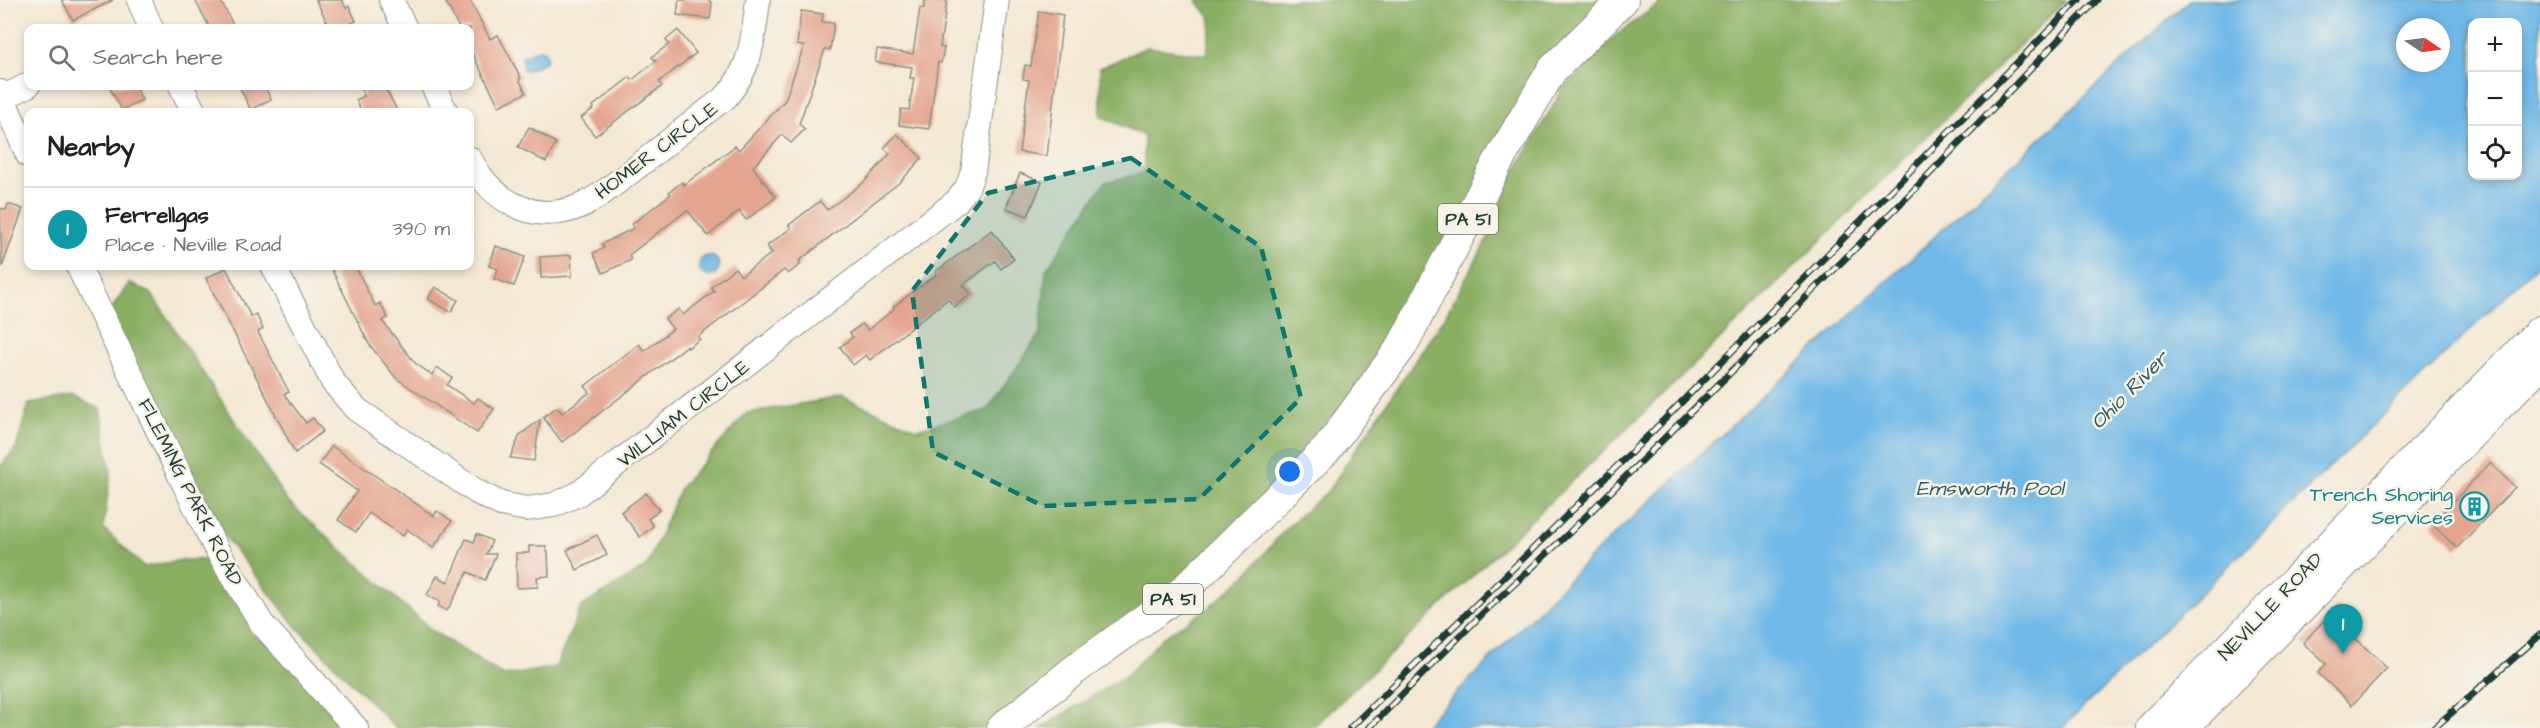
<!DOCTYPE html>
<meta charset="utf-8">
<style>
body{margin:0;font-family:"Architects Daughter",sans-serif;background:#f2f2f2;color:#202124}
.controls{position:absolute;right:18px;top:18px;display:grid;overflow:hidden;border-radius:12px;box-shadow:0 3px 9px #0003}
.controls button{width:54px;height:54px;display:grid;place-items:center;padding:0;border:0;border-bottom:2px solid #e0e0e0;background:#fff;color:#202124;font:30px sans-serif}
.compass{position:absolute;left:2396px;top:18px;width:54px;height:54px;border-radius:50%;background:#fff;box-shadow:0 3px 9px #0003;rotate:103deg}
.you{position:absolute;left:1290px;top:472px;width:21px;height:21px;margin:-15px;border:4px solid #fff;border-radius:50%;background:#1a73e8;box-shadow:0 0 0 9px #1a73e833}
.badge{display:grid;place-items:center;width:39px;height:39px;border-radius:50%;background:#0f766e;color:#fff;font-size:20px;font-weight:700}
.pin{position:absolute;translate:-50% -50px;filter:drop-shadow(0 2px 3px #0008)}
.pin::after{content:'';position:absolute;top:32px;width:21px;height:18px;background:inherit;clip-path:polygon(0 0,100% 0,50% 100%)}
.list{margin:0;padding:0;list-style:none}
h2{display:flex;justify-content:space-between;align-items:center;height:78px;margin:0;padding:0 24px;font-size:26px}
h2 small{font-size:20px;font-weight:400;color:#757577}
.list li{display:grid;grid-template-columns:39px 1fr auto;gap:18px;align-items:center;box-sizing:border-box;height:84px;padding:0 24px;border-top:2px solid #e0e0e0}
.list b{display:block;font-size:22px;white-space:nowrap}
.list p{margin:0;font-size:20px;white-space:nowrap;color:#757577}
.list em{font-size:20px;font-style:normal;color:#757577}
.icon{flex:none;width:33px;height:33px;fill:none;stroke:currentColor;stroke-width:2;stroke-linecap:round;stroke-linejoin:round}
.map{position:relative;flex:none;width:2540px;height:728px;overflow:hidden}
.search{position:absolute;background:#fff;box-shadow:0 3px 9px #0003;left:24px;top:24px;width:450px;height:66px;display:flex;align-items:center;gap:15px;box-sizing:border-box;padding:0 21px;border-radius:12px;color:#757577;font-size:22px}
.panel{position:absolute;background:#fff;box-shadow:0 3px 9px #0003;left:24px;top:108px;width:450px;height:162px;border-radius:12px}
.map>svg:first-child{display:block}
.forest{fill:#8aaf63;stroke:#54764c;stroke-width:1.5}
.water{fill:#6fb8e7;stroke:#477a8e;stroke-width:1.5;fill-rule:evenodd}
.building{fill:#e4a48e}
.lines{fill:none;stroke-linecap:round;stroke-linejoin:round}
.minor-casing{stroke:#8a9284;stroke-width:26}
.major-casing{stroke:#8a9284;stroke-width:32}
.minor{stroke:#fff;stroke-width:24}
.major{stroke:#fff;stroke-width:30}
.rail-casing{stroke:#1f3d34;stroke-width:7}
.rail{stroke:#f7f3e8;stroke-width:4.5;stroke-dasharray:14;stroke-linecap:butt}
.marked{fill:#0f766e;fill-opacity:0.2;stroke:#0f766e;stroke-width:4.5;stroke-dasharray:12 8;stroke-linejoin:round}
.labels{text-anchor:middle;stroke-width:5;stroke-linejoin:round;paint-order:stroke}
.shield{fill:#f7f3e8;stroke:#60746a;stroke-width:1.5}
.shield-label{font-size:18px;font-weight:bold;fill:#1f3d34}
.street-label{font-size:20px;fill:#1f3d34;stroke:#f7f3e8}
.culture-label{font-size:20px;fill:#0d838f;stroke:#f7f3e8;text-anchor:end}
.water-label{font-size:21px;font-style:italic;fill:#335c61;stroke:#f7f3e8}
</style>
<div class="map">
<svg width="2540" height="728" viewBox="0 0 2540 728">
<rect width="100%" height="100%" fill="#f7f3e8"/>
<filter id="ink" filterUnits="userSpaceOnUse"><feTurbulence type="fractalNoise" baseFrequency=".0167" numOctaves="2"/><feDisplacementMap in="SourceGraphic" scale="12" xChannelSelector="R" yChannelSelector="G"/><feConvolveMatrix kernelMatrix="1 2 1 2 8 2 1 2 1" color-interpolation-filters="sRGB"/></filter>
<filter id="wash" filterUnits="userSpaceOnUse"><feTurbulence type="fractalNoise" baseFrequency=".008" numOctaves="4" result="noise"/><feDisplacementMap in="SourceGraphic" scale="24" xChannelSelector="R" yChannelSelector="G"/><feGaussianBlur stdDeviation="1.35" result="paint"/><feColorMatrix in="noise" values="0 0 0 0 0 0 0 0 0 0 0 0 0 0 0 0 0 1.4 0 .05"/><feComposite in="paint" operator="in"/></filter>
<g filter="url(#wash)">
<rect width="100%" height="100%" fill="#f4e8d4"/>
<g class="forest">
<path d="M1196,0H1617L1548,61L1396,343L1323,446L1179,588L997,728H396L294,624L203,509L106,317L129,283L151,293L287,501L434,632L504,676L556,667L581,607L647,566L680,488L747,413L842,397L917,429L987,410L1040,334L1046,270L1105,182L1144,173V136L1101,116L1100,68L1147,47L1207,55L1211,19Z"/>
<path d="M1664,0H2066L1698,361L1313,728H1041L1127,675L1163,637L1206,610L1245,576L1287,527L1328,491L1444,318L1492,231L1508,184L1562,90L1615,36Z"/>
<path d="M73,397L100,409L111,473L103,528L144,567L182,560H220L351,728H0V467L16,448L29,404Z"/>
</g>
<g class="water">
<path d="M2189,0H2540V262L2062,728H1422L1600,548ZM2472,22H2518V176H2472ZM2405,27H2441V63H2405Z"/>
<path d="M539,49L544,50L547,56L546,61L526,71L523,70L522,57Z"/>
<circle cx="709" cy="266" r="10"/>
</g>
<g id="blocks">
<g class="building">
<path d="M62,0H113L73,20Z"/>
<path d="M195,0H220L235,28H210Z"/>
<path d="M316,0H342L346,8L349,6L356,21L341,28H330Z"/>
<path d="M445,0H470L490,39L498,35L521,78L519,79L526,93L499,106L470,49V28H459Z"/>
<path d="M679,0H709L712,3L710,19L677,15Z"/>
<path d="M925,0H947L940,47L944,48L941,63L938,62L929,129L899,125L901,109L909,110L914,78H910L912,67L875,62L877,49L913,54L920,8H924Z"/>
<path d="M801,11L823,14L822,22L834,23L830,50L825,49L799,124L805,129L791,143L782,135L753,167L776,197L746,220L739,211L708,236L688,211L685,212L629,255L631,260L603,273L593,253L604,248L602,244L634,228L632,224L671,194L669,192L682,182L684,185L735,146L739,150L785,100L804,46L797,45Z"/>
<path d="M1039,11L1063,15L1047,156L1019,152L1029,80L1023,79L1025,65L1031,66Z"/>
<path d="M678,30L696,53L659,82L662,86L595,136L581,118L594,108L593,106L630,77L632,80L656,61L652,57L669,44L666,40Z"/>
<path d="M109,86H135L142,100L122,110Z"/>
<path d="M239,86H264L271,99L251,110Z"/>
<path d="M368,86H384L398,112H362L356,100L364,96L361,89Z"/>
<path d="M529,127L556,143L546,162L518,147Z"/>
<path d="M897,134L922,158L900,182L799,261L801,264L788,274L784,270L698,337L700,339L688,348L687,346L562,442L543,417L557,407L562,413L590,392L585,386L639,344L644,351L673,329L665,319L679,309L683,315L714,291L711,287L735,268L741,276L772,253L767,246L791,228L789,225L820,201L827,210L863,183L890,154L884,148Z"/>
<path d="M1020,173L1042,182L1028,216L1006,208Z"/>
<path d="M8,204L23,209L2,267L0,208L6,210Z"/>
<path d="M992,230L1014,259L1001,269L995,261L963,285L971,294L954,307L948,299L870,360L866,355L853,365L840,347L853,337L850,333L862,324L868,330L894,309L893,307L937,274L935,272Z"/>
<path d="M496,246L525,257L514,286L494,279L498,269L489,266Z"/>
<path d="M571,255L572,276L541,278L540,257Z"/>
<path d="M330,266H355L375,306L380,303L388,318L382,321L415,363L432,375L437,367L452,378L447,385L474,403L478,398L494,409L477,433L396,378L369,344Z"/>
<path d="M226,268L251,317L256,314L263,329L258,332L289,392L284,394L306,423L313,418L323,431L295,453L206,278Z"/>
<path d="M435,287L458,300L451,312L428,299Z"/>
<path d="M540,420L534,461L510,458L520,435Z"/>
<path d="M332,446L434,516L437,511L452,521L433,548L407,529L403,536L369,513L356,532L338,520L357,491L319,464Z"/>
<path d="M2490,463L2515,487L2457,548L2432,524Z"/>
<path d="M646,493L659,510L648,519L653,526L640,537L621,512Z"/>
<path d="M477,534L492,541L486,554H496L485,580L468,572L447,611L438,606L440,602L427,595L437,576L448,582L466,539L474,542Z"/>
<path d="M597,535L607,555L577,570L567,550Z"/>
<path d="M529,546H546V552H548L549,576L537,577L538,587L517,588L516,553H529Z"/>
<path d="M2337,606L2360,628L2353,636L2387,668L2352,705L2318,673L2326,664L2303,643Z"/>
</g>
</g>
</g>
<g filter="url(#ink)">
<use href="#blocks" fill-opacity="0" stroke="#8a9284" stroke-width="1.5"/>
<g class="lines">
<defs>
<g id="minor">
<path d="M139,0L151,28"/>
<path d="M391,0L405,28"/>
<path d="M181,86L194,112"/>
<path d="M433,86L446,112"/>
<path d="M0,92L28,155"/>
<path d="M0,103L3,98L28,85"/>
<path d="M470,159C494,206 543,229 592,200C611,188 629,173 647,159C673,138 699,117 726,97C752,67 753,38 758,0"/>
<path d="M78,266L214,545L262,624L356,728"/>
<path d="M273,266L333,382L356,409L477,492L501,504L527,509L554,505L578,494L957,201L967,188L973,172L997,0"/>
</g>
<g id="major">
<path d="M1002,728L1073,671L1182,592L1327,449L1402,346L1498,162L1552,70L1623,0"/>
<path d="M2151,728L2540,331"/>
<path d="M2183,728L2540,364"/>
</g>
</defs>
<use href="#minor" class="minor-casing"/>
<use href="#major" class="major-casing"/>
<use href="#minor" class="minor"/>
<use href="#major" class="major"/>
<defs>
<g id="rail">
<path d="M1350,728L1652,432L2079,0"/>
<path d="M1369,728L1483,613L1569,533L1912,192L2097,0"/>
<path d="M2434,728L2540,635"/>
</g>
</defs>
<use href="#rail" class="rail-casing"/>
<use href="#rail" class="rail"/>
</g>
</g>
<path class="marked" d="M1131,158L1261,247L1301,398L1199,499L1043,506L933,452L912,291L988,193Z"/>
<defs>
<symbol id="building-ring" viewBox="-11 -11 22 22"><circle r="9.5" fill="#f7f3e8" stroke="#0f9aa8" stroke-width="1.5"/><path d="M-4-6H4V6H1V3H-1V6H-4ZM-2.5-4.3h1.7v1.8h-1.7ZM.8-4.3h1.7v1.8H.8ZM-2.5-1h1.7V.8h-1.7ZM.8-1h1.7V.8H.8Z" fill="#0f9aa8"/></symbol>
</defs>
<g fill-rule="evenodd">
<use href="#building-ring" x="2458" y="490" width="33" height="33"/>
</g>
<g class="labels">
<g class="shield">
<rect x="1438" y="204" width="60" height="30" rx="4.5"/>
<rect x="1143" y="584" width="60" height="30" rx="4.5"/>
</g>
<g class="shield-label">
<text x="1468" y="225">PA 51</text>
<text x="1173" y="605">PA 51</text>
</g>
<g class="street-label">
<text transform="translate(656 150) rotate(-37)" y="7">HOMER CIRCLE</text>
<text transform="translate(683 413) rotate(-38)" y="7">WILLIAM CIRCLE</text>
<text transform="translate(191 492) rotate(63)" y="7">FLEMING PARK ROAD</text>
<text transform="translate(2270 606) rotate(-46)" y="7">NEVILLE ROAD</text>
</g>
<g class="culture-label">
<text x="2453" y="501">Trench Shoring<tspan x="2453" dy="23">Services</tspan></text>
</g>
<g class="water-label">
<text transform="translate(2129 390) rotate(-45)" y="7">Ohio River</text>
<text x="1990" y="495">Emsworth Pool</text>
</g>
</g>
</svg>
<div class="controls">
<button>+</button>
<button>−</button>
<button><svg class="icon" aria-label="locate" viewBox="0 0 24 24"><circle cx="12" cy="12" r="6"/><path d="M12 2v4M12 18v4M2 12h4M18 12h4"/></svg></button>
</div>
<svg class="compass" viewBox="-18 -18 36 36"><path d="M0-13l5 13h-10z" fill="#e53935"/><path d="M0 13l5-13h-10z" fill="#757577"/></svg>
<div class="you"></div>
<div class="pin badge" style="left:2343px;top:654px;background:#0f9aa8">1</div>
<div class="search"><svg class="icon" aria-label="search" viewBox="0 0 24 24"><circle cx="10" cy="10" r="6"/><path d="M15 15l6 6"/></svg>Search here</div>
<section class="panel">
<h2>Nearby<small></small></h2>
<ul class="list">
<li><span class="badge" style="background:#0f9aa8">1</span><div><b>Ferrellgas</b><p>Place · Neville Road</p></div><em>390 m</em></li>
</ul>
</section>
</div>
